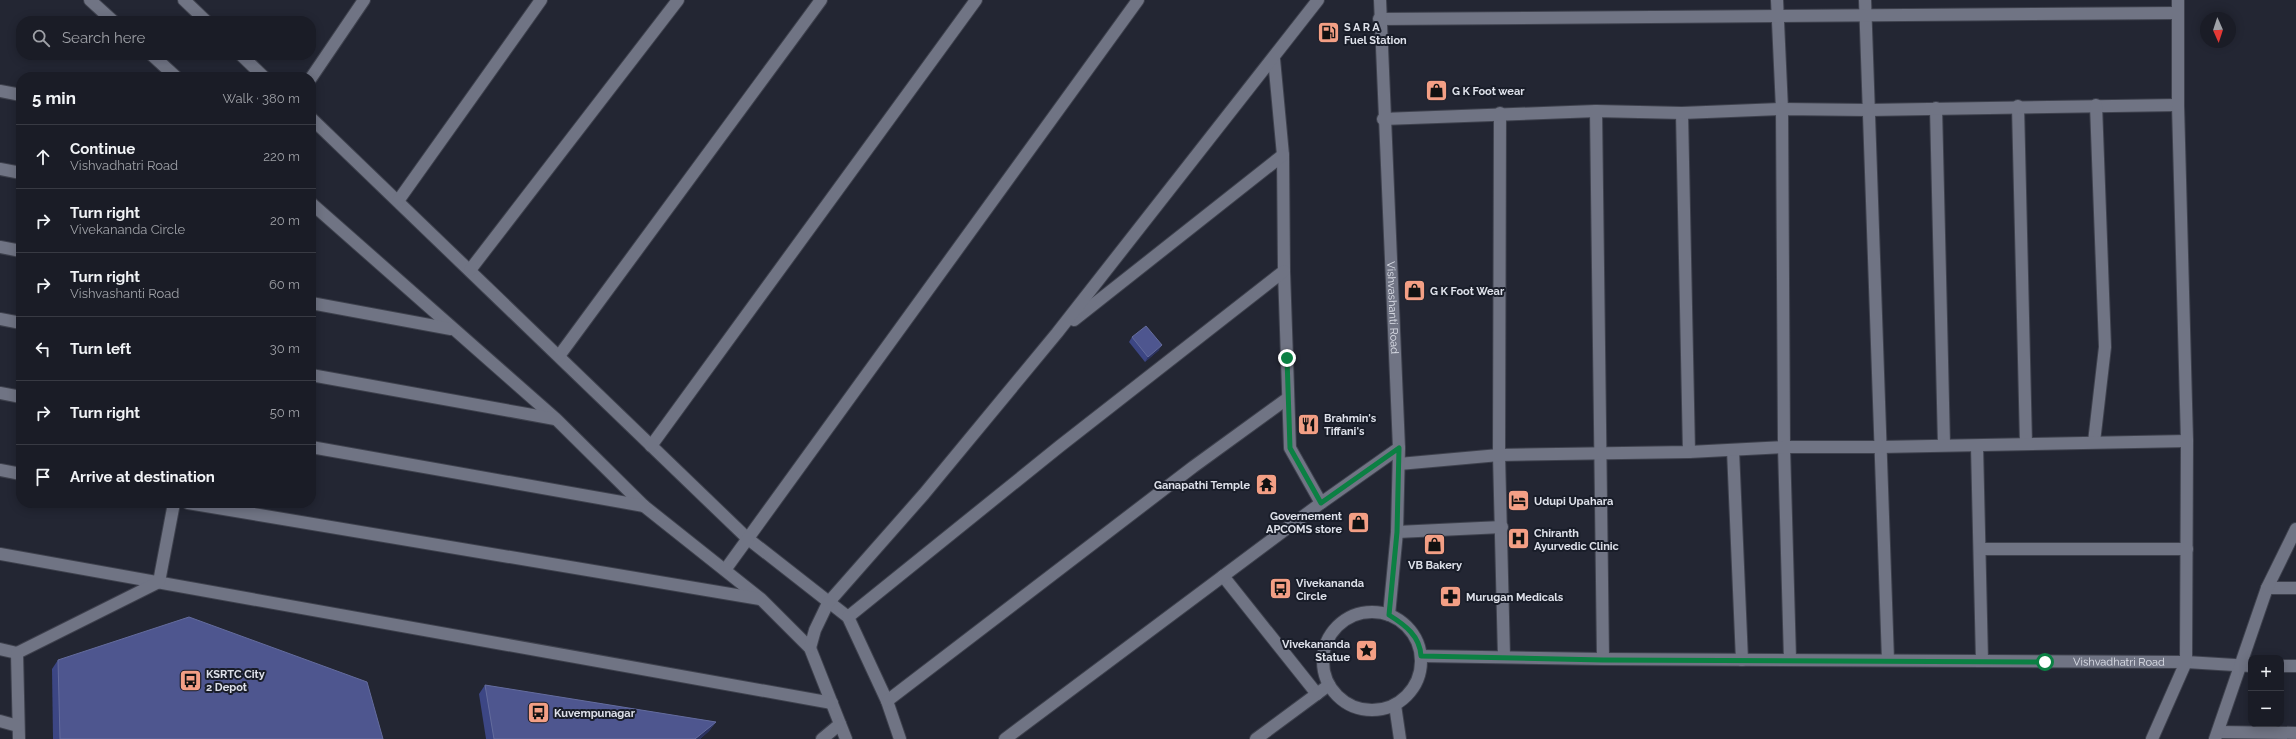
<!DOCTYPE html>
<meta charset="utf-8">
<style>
body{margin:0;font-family:Raleway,sans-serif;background:#272932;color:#f1f3f6}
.controls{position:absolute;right:12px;bottom:12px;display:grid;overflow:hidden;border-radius:8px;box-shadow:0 2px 10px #0003}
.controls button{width:36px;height:36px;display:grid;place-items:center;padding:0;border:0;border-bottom:1px solid #383a43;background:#1a1c26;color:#f1f3f6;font:20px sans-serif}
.compass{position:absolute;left:2200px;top:12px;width:36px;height:36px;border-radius:50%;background:#1a1c26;box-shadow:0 2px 10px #0003;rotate:177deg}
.stop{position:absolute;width:12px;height:12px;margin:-9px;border:3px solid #0b8043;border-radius:50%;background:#fff}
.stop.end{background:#0b8043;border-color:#fff;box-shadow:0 1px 4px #0008}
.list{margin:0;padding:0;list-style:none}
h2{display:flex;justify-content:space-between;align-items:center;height:52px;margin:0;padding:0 16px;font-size:17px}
h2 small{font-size:13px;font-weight:400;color:#9fa1a7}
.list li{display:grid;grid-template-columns:26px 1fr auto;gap:12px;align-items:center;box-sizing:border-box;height:64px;padding:0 16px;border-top:1px solid #383a43}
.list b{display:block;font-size:15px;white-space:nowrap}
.list p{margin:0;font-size:13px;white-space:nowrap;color:#9fa1a7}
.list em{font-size:13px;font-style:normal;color:#9fa1a7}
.icon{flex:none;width:22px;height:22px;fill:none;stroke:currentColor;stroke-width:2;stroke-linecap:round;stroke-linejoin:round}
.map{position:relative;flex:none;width:2296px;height:739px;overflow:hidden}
.search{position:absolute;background:#1a1c26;box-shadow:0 2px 10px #0003;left:16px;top:16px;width:300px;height:44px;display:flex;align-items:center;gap:10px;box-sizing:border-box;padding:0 14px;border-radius:16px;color:#9fa1a7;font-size:15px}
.panel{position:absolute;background:#1a1c26;box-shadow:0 2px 10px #0003;left:16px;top:72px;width:300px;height:436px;border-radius:16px}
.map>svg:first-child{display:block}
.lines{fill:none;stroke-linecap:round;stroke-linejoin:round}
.street-casing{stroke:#3e414d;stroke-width:14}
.secondary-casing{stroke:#3e414d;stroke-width:14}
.street{stroke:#707484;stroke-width:12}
.secondary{stroke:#707484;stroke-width:12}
.wall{fill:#3c4684}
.shaded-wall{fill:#2b325f}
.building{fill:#4e568f;stroke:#646c9d}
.route{stroke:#0b8043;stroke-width:5}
.labels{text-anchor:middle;stroke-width:4;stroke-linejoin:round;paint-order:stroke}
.poi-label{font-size:11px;font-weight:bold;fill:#dee1ea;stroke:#191d29;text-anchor:start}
.street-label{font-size:11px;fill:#dee1ea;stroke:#191d29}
</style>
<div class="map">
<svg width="2296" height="739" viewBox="0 0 2296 739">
<rect width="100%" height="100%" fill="#232633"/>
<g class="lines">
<defs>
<g id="street">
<path d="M90,0L113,21"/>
<path d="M184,0L206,21"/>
<path d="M1777,0L1782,109L1784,447L1790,659"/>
<path d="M1865,0L1888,660"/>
<path d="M1379,19L2178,13"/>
<path d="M152,55L176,77"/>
<path d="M241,55L264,77"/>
<path d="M1274,59L1283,155L1284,271L1290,448L1321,503"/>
<path d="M311,78L364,0"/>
<path d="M0,91L21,95"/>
<path d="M2018,106L2026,444"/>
<path d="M1936,108L1944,445"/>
<path d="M1596,111L1603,659"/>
<path d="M1500,113L1499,455L1504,657"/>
<path d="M1682,113L1689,452"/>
<path d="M311,118L747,538L848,617L887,701L900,739"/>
<path d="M1383,119L1596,111L1682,113L1782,109L1868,110L2178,105"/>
<path d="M0,169L21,173"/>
<path d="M398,201L541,0"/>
<path d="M311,203L556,419L644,506L761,599L810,648L846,739"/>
<path d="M0,247L21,251"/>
<path d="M470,270L678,0"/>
<path d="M311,303L451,329"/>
<path d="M0,319L21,323"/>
<path d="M1074,320L1283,155"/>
<path d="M559,356L821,0"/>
<path d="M311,375L555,419"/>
<path d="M0,393L21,397"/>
<path d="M2094,442L2105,347L2096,105"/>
<path d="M651,446L976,0"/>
<path d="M1977,446L1982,661"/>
<path d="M311,447L644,506"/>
<path d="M1733,450L1742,660"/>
<path d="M1399,464L1499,455L1689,452L1784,447H1880L2187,441"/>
<path d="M0,470L21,474"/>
<path d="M188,503L760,599"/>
<path d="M1397,532L1502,527"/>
<path d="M1980,549H2187"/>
<path d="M0,554L832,703"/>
<path d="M725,570L1138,0"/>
<path d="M1223,576L1317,694"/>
<path d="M2267,588H2296"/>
<path d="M848,617L1060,446L1284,271"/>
<path d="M810,648L815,630L828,603L924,494L1057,333L1318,0"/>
<path d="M0,649L17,653L159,582L174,503"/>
<path d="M17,653L19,739"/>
<path id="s1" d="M1421,656L1603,659L2186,662L2251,666"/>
<path d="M2281,666H2296"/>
<path d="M887,701L1193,467L1288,398"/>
<path d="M1395,705L1400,739"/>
<path d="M0,721L18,726"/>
<path d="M2218,732L2296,733"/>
<path d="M822,739L840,724"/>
<path d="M1005,739L1321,503L1399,448"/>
<path d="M2152,739L2186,662L2187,441L2178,105V0"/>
<path d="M2215,739L2267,588L2296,529"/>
</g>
<g id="secondary">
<path id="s2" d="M1380,0L1399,448L1397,532L1389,615"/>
<circle cx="1372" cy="661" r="49"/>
<path d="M1256,739L1329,685"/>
</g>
</defs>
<use href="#street" class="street-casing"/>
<use href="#secondary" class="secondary-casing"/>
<use href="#street" class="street"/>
<use href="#secondary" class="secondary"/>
</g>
<g class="wall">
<path d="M1132,337L1159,350L1145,362L1129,342Z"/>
<path d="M58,660L383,739H53L52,669Z"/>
<path d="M485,685L716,722L709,731L700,739H486L479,694Z"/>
</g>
<g class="shaded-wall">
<path d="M1162,345L1159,350L1145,362L1148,357Z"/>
<path d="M716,722L709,731L700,739H695Z"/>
</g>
<g class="building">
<path d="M1146,326L1162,345L1148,357L1132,337Z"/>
<path d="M189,617L367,682L383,739H60L58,660Z"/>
<path d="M485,685L716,722L695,739H494Z"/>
</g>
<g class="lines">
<path class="route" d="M1287,358L1290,448L1321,503L1399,448L1397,532L1389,615C1405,625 1420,636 1421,656L1603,660L2045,662"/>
</g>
<defs>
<symbol id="fuel-square" viewBox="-11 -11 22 22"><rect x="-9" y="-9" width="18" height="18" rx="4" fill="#f39f85" stroke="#191d29"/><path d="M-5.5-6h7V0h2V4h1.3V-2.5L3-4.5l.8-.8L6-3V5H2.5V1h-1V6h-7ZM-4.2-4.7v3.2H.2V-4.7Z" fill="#111"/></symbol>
<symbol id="shop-square" viewBox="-11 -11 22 22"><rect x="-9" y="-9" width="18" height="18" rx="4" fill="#f39f85" stroke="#191d29"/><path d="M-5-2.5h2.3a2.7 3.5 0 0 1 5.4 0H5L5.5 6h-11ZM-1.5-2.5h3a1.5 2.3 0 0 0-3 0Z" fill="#111"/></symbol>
<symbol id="restaurant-square" viewBox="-11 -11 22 22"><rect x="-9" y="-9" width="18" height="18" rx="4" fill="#f39f85" stroke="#191d29"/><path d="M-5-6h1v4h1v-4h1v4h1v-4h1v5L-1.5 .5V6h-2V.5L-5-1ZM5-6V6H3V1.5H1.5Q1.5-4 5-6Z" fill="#111"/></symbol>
<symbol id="temple-square" viewBox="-11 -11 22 22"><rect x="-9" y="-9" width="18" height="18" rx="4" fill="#f39f85" stroke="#191d29"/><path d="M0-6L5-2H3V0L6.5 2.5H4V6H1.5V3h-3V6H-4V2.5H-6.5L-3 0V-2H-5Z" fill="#111"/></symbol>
<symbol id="hotel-square" viewBox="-11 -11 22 22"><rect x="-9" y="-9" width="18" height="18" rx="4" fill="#f39f85" stroke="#191d29"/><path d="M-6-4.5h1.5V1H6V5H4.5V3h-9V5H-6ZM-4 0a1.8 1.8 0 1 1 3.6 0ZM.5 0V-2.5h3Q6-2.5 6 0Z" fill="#111"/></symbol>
<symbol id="hospital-square" viewBox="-11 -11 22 22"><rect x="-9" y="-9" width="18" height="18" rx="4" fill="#f39f85" stroke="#191d29"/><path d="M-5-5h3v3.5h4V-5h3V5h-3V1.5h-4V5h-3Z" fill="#111"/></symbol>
<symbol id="bus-square" viewBox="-11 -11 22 22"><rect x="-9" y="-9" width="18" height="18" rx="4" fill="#f39f85" stroke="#191d29"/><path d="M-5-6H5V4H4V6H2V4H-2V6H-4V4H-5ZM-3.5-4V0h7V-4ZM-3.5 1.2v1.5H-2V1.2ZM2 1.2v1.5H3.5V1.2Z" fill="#111"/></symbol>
<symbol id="pharmacy-square" viewBox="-11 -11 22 22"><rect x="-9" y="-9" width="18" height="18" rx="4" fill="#f39f85" stroke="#191d29"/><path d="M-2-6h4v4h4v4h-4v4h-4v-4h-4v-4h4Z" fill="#111"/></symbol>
<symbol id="sight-square" viewBox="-11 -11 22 22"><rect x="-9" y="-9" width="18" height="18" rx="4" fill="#f39f85" stroke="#191d29"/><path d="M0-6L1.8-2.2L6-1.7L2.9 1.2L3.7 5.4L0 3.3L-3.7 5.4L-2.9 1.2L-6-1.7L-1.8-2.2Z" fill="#111"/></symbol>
</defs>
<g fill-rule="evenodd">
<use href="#fuel-square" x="1316" y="20" width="25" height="25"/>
<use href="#shop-square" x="1424" y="78" width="25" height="25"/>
<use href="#shop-square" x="1402" y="278" width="25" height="25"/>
<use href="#restaurant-square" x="1296" y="412" width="25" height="25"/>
<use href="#temple-square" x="1254" y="472" width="25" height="25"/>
<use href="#hotel-square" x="1506" y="488" width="25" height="25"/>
<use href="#shop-square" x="1346" y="510" width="25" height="25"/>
<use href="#hospital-square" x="1506" y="526" width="25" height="25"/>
<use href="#shop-square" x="1422" y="532" width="25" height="25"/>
<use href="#bus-square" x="1268" y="576" width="25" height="25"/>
<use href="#pharmacy-square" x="1438" y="584" width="25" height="25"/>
<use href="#sight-square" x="1354" y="638" width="25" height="25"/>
<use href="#bus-square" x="178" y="668" width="25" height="25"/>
<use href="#bus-square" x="526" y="700" width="25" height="25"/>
</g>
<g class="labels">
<g class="poi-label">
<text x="1344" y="31">S A R A<tspan x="1344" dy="13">Fuel Station</tspan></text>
<text x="1452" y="95">G K Foot wear</text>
<text x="1430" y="295">G K Foot Wear</text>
<text x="1324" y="422">Brahmin's<tspan x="1324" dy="13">Tiffani's</tspan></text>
<text x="1250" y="489" text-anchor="end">Ganapathi Temple</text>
<text x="1534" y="505">Udupi Upahara</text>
<text x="1342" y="520" text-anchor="end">Governement<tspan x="1342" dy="13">APCOMS store</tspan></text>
<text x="1534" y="537">Chiranth<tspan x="1534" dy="13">Ayurvedic Clinic</tspan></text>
<text x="1435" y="569" text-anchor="middle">VB Bakery</text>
<text x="1296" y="587">Vivekananda<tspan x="1296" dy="13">Circle</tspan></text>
<text x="1466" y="601">Murugan Medicals</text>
<text x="1350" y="648" text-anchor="end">Vivekananda<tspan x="1350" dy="13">Statue</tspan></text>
<text x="206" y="678">KSRTC City<tspan x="206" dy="13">2 Depot</tspan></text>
<text x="554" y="717">Kuvempunagar</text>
</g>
<g class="street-label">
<text dy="4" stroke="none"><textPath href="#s2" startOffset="308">Vishvashanti Road</textPath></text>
<text dy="4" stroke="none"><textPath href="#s1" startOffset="698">Vishvadhatri Road</textPath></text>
</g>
</g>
</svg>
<div class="controls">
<button>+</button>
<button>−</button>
</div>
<svg class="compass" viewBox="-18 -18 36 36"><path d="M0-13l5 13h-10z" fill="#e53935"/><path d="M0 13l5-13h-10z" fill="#9fa1a7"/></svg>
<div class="stop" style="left:2045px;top:662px"></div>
<div class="stop end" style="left:1287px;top:358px"></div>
<div class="search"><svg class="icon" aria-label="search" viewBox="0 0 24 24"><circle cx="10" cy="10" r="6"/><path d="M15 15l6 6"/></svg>Search here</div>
<section class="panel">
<h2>5 min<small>Walk · 380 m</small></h2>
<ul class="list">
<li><svg class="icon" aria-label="ahead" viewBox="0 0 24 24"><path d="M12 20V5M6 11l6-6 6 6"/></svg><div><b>Continue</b><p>Vishvadhatri Road</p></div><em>220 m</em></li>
<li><svg class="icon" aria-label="right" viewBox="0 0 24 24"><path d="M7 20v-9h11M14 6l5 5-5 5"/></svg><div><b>Turn right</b><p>Vivekananda Circle</p></div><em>20 m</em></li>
<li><svg class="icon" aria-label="right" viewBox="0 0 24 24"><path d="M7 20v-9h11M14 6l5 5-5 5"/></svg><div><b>Turn right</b><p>Vishvashanti Road</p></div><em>60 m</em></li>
<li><svg class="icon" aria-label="left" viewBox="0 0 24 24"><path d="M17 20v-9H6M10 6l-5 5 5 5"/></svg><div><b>Turn left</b></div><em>30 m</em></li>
<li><svg class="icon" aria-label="right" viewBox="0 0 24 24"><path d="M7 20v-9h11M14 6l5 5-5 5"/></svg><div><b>Turn right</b></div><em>50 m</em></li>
<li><svg class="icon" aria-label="arrive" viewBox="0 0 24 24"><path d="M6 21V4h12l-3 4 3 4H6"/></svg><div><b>Arrive at destination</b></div></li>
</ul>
</section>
</div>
